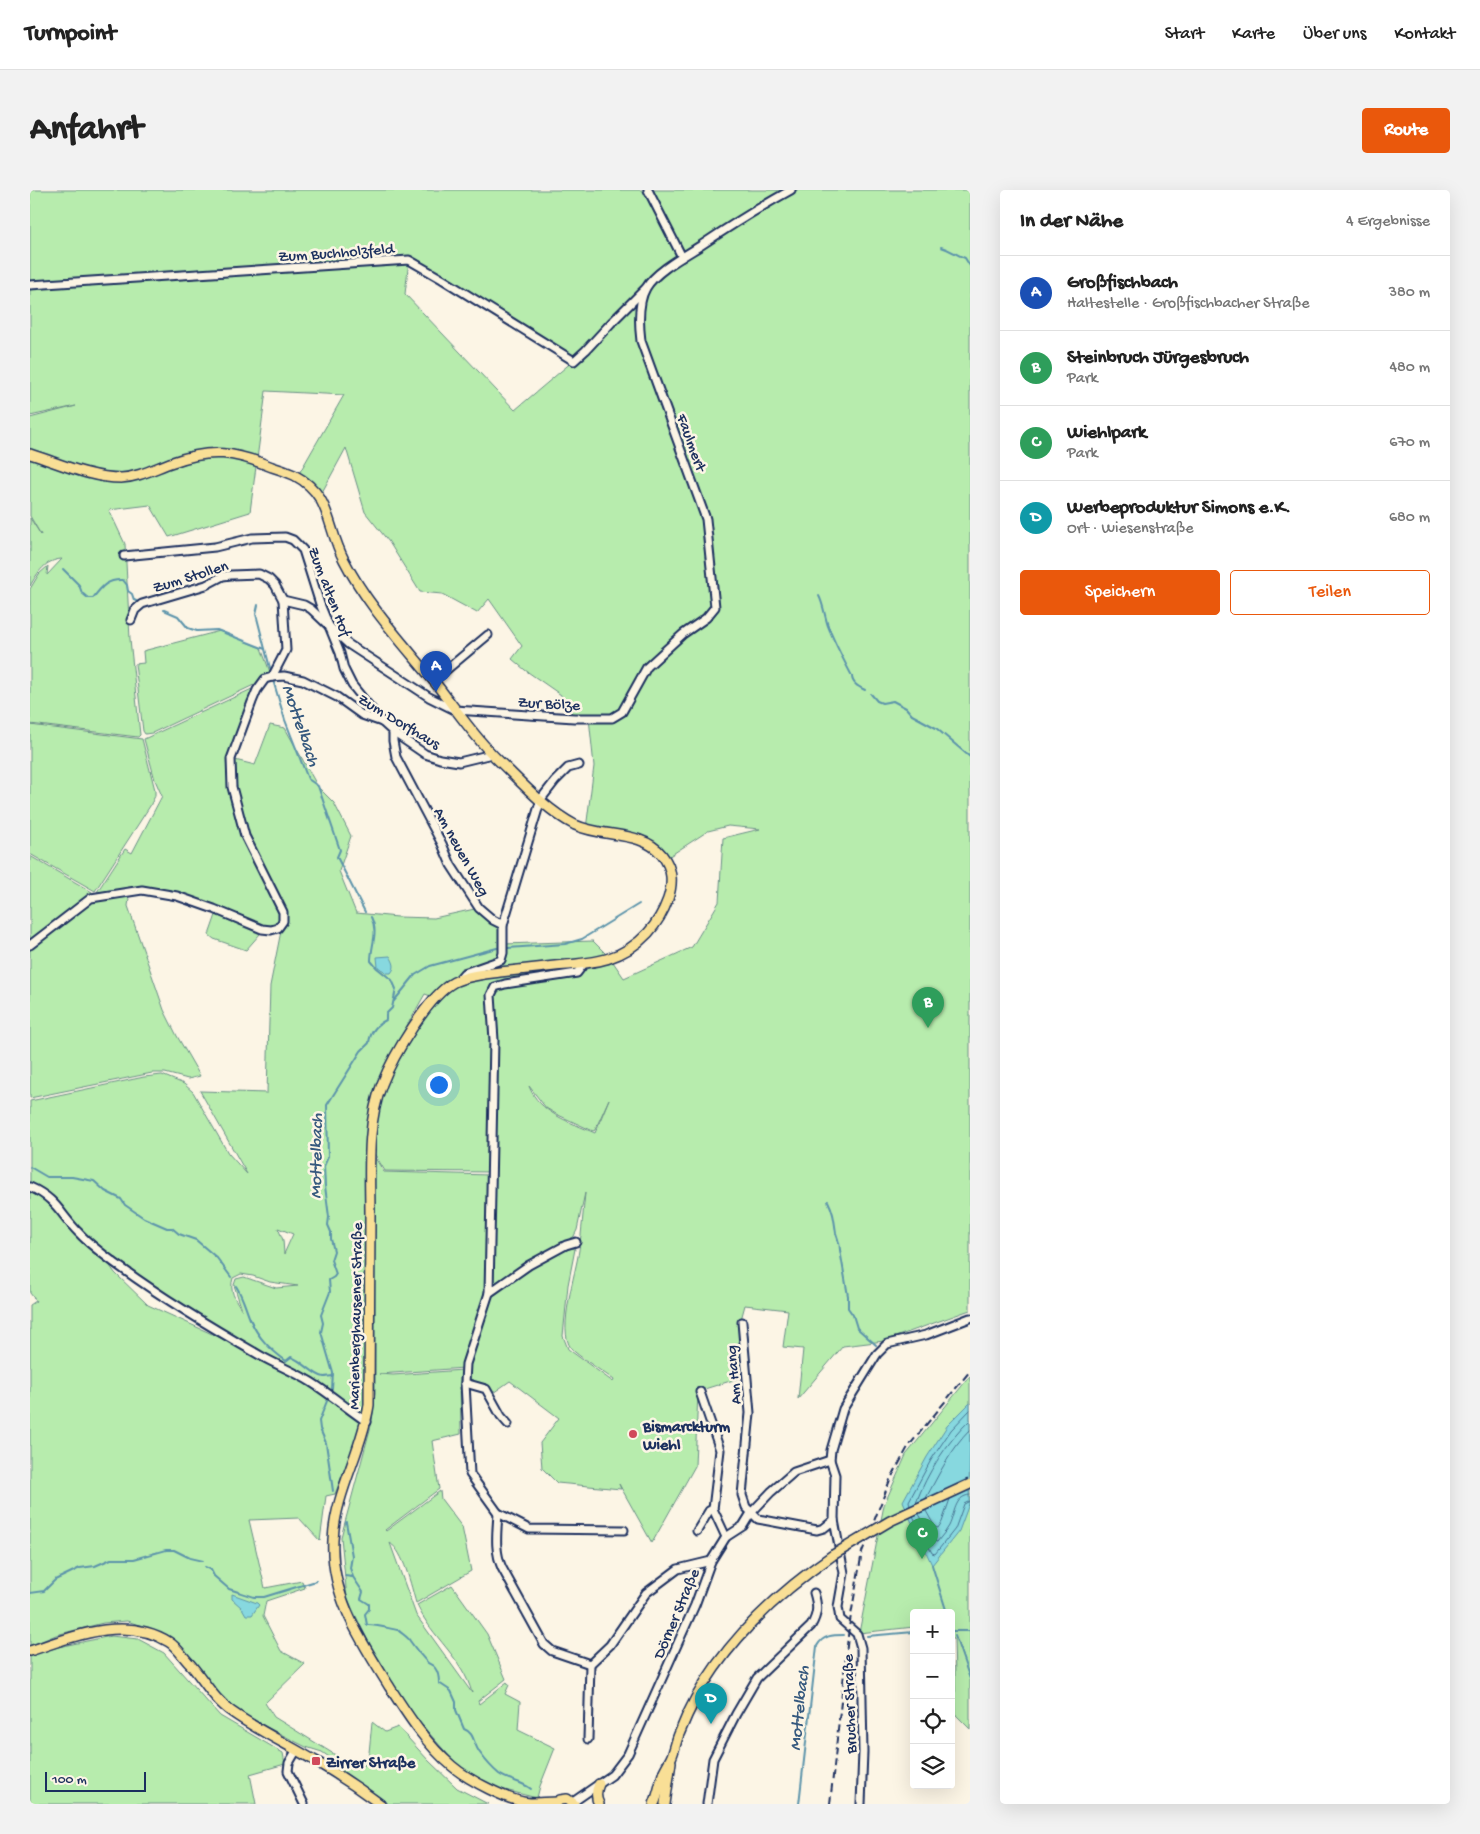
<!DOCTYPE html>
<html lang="de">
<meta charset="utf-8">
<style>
body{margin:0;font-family:"Gochi Hand",sans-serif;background:#f2f2f2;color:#222}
.controls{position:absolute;right:15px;bottom:15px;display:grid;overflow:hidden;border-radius:5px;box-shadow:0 5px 20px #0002}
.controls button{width:45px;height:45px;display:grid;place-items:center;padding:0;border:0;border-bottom:1px solid #e0e0e0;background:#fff;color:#222;font:25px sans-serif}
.scale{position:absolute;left:15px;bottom:12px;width:101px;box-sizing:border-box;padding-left:5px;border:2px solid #1b2f5e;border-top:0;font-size:14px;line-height:18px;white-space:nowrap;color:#1b2f5e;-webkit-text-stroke:4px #fcf5e5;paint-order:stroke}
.you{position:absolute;left:408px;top:894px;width:18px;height:18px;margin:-12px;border:4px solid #fff;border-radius:50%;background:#1a73e8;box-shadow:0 0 0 8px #1a73e833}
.badge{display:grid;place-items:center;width:32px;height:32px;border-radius:50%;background:#ea580c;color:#fff;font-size:16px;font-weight:700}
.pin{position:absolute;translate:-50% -41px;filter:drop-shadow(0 1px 2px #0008)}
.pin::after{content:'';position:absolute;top:26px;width:18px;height:15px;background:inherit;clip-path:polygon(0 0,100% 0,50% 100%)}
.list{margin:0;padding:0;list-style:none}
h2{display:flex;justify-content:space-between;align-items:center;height:65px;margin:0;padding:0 20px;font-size:21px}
h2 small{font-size:16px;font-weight:400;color:#767676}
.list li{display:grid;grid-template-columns:32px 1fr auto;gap:15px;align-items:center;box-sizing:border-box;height:75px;padding:0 20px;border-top:1px solid #e0e0e0}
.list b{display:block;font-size:19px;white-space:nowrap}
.list p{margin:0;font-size:16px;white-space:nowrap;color:#767676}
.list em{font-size:16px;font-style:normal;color:#767676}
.actions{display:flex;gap:10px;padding:15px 20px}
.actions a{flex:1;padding:11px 0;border:1px solid #ea580c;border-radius:5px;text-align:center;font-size:18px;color:#ea580c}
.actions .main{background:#ea580c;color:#fff}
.icon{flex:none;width:28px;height:28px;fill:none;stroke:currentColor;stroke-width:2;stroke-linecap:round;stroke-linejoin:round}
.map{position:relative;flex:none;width:940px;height:1614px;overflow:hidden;border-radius:5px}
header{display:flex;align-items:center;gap:30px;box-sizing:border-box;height:70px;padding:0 25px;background:#fff;border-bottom:1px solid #e0e0e0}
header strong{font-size:24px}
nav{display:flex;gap:28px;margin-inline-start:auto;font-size:18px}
.intro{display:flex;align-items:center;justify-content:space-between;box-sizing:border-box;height:120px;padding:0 30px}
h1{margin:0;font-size:35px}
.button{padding:12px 22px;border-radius:5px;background:#ea580c;color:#fff;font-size:18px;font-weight:700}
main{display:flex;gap:30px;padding:0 30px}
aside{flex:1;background:#fff;border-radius:5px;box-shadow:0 5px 20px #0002}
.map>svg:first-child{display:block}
.green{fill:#b7ecad;stroke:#698e86;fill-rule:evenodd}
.water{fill:#87d8df;stroke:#5c94ab}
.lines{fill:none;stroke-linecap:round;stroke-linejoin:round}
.shore{stroke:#467392;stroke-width:1}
.stream{stroke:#5c94ab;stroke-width:2}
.minor-casing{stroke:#1b2f5e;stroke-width:11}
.major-casing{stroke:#1b2f5e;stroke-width:12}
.minor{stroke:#fcf5e5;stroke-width:7}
.major{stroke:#f9df96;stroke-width:9}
.rail{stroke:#1b2f5e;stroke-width:2;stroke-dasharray:8 4;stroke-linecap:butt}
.major-bridge-casing{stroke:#1b2f5e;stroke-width:12;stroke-linecap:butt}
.major-bridge{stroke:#f9df96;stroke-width:9}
.poi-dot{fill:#d1495b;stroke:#fcf5e5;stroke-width:2}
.labels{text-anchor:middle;stroke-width:5;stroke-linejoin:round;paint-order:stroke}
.street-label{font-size:16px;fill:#1b2f5e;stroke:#fcf5e5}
.poi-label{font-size:16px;font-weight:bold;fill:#1b2f5e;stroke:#fcf5e5;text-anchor:start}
.water-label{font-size:18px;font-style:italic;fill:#36597e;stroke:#fcf5e5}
</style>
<header>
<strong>Turnpoint</strong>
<nav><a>Start</a><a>Karte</a><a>Über uns</a><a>Kontakt</a></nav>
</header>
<div class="intro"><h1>Anfahrt</h1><a class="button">Route</a></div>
<main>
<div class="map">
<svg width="940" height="1614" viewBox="0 0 940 1614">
<rect width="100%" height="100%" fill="#fcf5e5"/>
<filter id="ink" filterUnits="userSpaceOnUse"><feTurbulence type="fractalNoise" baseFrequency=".02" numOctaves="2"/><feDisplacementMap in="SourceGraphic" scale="10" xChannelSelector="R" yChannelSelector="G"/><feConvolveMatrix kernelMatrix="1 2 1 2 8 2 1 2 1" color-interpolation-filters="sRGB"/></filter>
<g filter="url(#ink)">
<g class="green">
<path d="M0,0H940V1120L854,1151L813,1156L768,1209L773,1159L753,1157L758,1120L715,1115L709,1137L710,1188L668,1201L665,1276L622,1353L589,1294L591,1299L527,1293L512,1278L510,1253L529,1228L480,1191L463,1203L458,1197L437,1189C437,1175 454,1115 461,1104C471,1090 523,1063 540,1057L545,1059L538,1095L533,1146L538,1159L583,1192L584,1190C575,1183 546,1165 541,1158C527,1140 546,1083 549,1060C552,1041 553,1022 555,1003L547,1040L542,1050L503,1070L466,1095H463L461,1093L466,870L462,865L460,982L355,981L344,963L347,930L356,893L395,825L409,809L395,804L363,860L345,898L340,929L338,962L336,1193L334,1213L330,1239L305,1304L296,1306L290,1351L269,1328L219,1330L235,1398L272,1391L275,1398L236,1411L233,1426L251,1461L275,1474L235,1513L244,1527L307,1566L314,1578L334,1576L339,1563L342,1532L355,1542L368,1537L398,1570L427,1598L458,1614H358L348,1606L306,1579L302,1569L292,1562L276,1557L215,1526L190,1506L151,1456L130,1442L97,1431L73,1433L26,1445L0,1456V1115L6,1111L0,1103V1001L20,1010L50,1048L73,1066L85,1083L118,1115L213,1158V1154L122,1098L85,1071L50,1042L38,1023L19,1003L0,996V911L114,887L132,885L154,894L163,902L198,963L217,984L170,901L237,903L240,796L253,731V722L215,646L202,597L201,569L225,575L240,535L255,538L288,597L304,613L321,646L309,681L326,723L368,727L404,728L449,718L463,730L473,735L474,754L563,751L581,769L594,788L662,757L689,712L693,648L730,639L698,636L678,641L635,669C614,640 586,650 556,639L564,576L559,528H544L531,505L495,480L482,469L492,456L459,409L447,423L412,404L390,402L359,352L335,322L316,258L290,306L279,295L267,287L314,205L236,201L220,322L139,347L120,315L79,320L95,354L100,449L110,545L108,547L0,534V399L9,384L18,376L17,385L32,369C15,370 8,382 0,396V328L11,345L0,326V228L46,216L0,226ZM379,70L412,89L543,171L485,220L375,104ZM499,896L516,918L526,924L563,941L565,940L579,909L565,943C540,932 509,923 499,896ZM248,1038L263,1044L254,1064L253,1050ZM211,1084L223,1086L240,1092L268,1096L246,1098L214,1087L206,1089L204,1095L212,1120C205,1109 199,1101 203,1088Z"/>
<path d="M190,441L231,458L240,482L237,486L228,493L122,543L115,544L113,541L105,474L114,473L113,461Z"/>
<path d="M224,498L198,588L202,615L215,657L221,662C230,679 254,716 248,734L243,737L237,738L147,704L67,702L95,659L102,663L132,606L125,590L114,549Z"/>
<path d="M0,535L112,549L125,600V606L120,616L65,701L0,664Z"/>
<path d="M0,666L62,702L61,706L0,752Z"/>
<path d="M95,704L99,709L98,716L134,820L147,846L170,886L158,889L135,883H122L0,908V758L38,728L64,710Z"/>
<path d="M186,725L230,744L216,760L184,749L179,745Z"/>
<path d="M344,966L354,982L460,985L457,1097L434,1178L349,1184L363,1185L433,1180V1187H430L431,1244L402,1251L409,1299L355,1340L356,1341L410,1301L411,1309L432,1337L441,1381L386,1413C381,1396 374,1362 360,1353L386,1425L442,1503C433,1468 401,1447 387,1415L422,1395L457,1444L476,1489L448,1511L449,1514L477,1492L479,1495L475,1504L490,1512L488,1540L525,1558L510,1596L507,1608L467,1598L428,1576L383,1525L346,1467L317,1408L311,1347L342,1232L345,1203Z"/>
<path d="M940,1186V1539L926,1525L924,1449L921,1448V1423H884V1437L829,1443L854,1315L876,1265Z"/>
<path d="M81,1446L108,1449L134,1463L190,1526L253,1563L255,1574L220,1584L226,1614H0V1466L28,1457Z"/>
</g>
<g class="water">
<path d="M360,766C364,773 366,777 361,783H357L348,777L347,767Z"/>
<path d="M940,1213L939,1314L929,1341L902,1375C893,1354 881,1334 873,1311L897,1267L917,1236Z"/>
<path d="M202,1404L227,1413L229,1415L222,1425H216L212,1418L202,1409Z"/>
</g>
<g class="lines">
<g class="shore">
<path d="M896,1308C909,1284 921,1259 940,1240"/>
<path d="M886,1313C897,1283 917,1252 940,1230"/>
<path d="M880,1316L879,1311L901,1270L921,1240L940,1220"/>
<path d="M896,1321L905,1337L908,1338L912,1332L920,1309"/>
<path d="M889,1324L904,1351L907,1352C911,1347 916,1341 919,1336C925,1324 924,1306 940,1305"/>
<path d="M883,1326L902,1363L905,1364L925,1339L934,1314L940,1311"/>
</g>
<g class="stream">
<path d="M911,57C922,60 926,65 935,68L940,76"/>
<path d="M33,379L49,395L52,403L58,408H63C72,396 78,389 93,390L97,395L98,401L102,404L104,410L108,412"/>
<path d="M789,406C793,413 795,427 798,436C805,454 813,469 822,486C822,494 829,497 835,500"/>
<path d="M228,415L226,424L235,459"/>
<path d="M134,420L148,426L158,438L167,441L187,440L235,459L240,478"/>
<path d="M243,490L255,530L278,589L288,596L310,660L307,667L335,722"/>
<path d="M841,504L847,511L852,513L863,511L876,518L882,525L906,538L940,567"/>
<path d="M478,758L535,754L552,749L609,714"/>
<path d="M364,811L385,785L400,776L467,758"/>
<path d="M0,977L17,987H42L64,991L75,1001L91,1009L95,1015L114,1028L137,1038H142L149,1044L166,1050L187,1068L201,1087"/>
<path d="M798,1011C804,1023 804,1030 806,1043C808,1050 810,1053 810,1060L818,1106V1118L823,1125L827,1138L846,1155"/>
<path d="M206,1096C213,1107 215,1117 220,1129C228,1148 240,1159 256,1171L261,1167C273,1171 283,1185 294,1187C297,1187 300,1186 303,1186"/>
<path d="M302,1199L303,1183L291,1142L293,1133L291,1125L300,1102L299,1090L304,1087L306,1084L301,1070L304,1061L301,1049V1042L298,1035L299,1027L295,996L294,976L298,967L297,915L331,861L339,853C340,843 346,835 356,830V824L362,818L366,799L362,790L347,778L341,771C341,754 349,743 341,727"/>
<path d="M297,1211L289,1231L290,1239L296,1253L303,1301"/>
<path d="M316,1332L322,1366L320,1378L323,1387L333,1402L331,1409L339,1414V1419L335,1424L337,1435C343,1434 361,1439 368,1440C372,1444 378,1447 380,1451C385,1458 392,1467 398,1473C401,1475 402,1474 405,1478C408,1482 409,1488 409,1493L421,1501L426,1512V1520L434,1539C445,1543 443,1554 450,1563C455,1570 463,1579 469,1584C479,1591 491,1591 501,1599"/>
<path d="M902,1375L917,1423"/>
<path d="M175,1377L181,1380L184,1386L199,1399L224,1407H234L286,1391"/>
<path d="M315,1386L322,1387"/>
<path d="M0,1403L14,1401L25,1390L50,1378L65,1376L81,1369H104L136,1360H144L160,1368L173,1371"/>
<path d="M921,1441H940"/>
<path d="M837,1446L884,1442"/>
<path d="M925,1446L940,1489"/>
<path d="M769,1614L787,1456C793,1445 803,1445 814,1445"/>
</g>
<defs>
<g id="minor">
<path d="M618,0L652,67"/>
<path d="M0,95L379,70L412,89L544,171L556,160L581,133L615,99"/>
<path d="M94,366L185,357L222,348L255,347L263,350L273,360L290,414L310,463L314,479L322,495L352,532"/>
<path d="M101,430L105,420L112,414L176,395L193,386L201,385L229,384L239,389L245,395L253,410"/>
<path d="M242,487L256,460L253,410L274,415L281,419L318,454L399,507L425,520L544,528H582L592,522L617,477L653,444L676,428L685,417L676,329L611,151C609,135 608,112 616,98C625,82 654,66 670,56C700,36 730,17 761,0"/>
<path d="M403,491L458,445"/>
<path d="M363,542V551L366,567L412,654L421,675L449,718L463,730L473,735V763L471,770L434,783L428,790"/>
<path d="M473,735L511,609L525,591L538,578L549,575"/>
<path d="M0,755L61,708L112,700L147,706L184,719L232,739L241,740L248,738L253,731V722L215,646L202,597L201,569L222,512L227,500L235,489L242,487L254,486L273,490L307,507L332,525L352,532L363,542L395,564L410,569L429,572L462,564"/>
<path d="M0,997C27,1009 30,1024 49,1043C61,1056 79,1069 93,1079C137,1111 184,1139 231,1166C247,1175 265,1182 281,1192C300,1204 318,1219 337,1232"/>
<path d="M546,1052L536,1055L499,1075L459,1103L436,1174L435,1193L440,1284L468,1323C467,1342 464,1360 472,1378L514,1454L522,1461L560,1474L580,1455L616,1403L648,1379L681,1371"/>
<path d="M459,1103L464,850L461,805L465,797L475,794L547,783L553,775"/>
<path d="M712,1132L720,1223L712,1305L716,1317L728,1329L787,1340L794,1338L804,1330"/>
<path d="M435,1193L456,1199L471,1226L478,1234"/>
<path d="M670,1202L690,1260L683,1319L696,1347"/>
<path d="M468,1323L499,1339L594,1340"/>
<path d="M667,1341L679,1321L683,1319"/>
<path d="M558,1549L560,1474"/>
<path d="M266,1561L259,1573L258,1581L274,1614"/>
<path d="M543,1612L582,1585L598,1564L665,1415L681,1371L696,1347L713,1336L721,1323L741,1302L764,1282L800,1270"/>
<path d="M677,1614L683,1569L706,1524L727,1488L781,1436C788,1424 788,1416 784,1403"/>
<path d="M831,1614L833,1562L831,1458L827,1444L810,1429L808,1417L814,1383L804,1330L805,1285L800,1270L801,1260L813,1219L847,1164L857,1154L896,1145L940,1128"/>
</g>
<g id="major">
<path d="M0,264C29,273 60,288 91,288C110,287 125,278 143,272C181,258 205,262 242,277C249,279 257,282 264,285C302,305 296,336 314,370C337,415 371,451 403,490C424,516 443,546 467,569C491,592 516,620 545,635C573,648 612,640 632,665C643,679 643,693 638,709C633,723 627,733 618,743C591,772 562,773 525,776C507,778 488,780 470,782C455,784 438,785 424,792C398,806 363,866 352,894C336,934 340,983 340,1026C340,1089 339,1152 339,1215C332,1261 305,1303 303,1350C300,1405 331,1451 359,1496C377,1524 396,1554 422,1576C437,1589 480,1612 500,1613C509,1613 518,1612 527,1612"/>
<path d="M0,1461C44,1446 96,1425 139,1452C147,1457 153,1467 160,1474C174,1490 184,1510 202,1522C229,1541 259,1555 287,1572C309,1585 330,1599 350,1614"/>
<path d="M569,1594C566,1601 565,1607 569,1614"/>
<path d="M525,1614L530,1610L537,1609L544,1614"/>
<path d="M624,1614C629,1603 630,1592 634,1581C636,1577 639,1572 641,1568C645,1560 646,1550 650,1542C679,1467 738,1410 803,1365"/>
<path d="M635,1614L641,1572"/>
</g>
</defs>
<use href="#minor" class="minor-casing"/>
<use href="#major" class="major-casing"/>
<use href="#minor" class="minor"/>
<use href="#major" class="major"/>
<path class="rail" d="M800,1614L819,1437L832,1362L860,1290L878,1257L940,1181"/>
<defs>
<path id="major-bridge" d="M803,1365L860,1331L940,1294"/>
</defs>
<use href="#major-bridge" class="major-bridge-casing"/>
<use href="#major-bridge" class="major-bridge"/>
</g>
</g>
<g class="poi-dot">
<circle cx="603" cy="1244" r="5"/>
<rect x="281" y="1566" width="10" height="10" rx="2.5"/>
</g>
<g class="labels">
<g class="street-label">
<text transform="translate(306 61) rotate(-4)" y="6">Zum Buchholzfeld</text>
<text transform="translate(663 252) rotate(70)" y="6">Faulmert</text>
<text transform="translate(160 385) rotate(-17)" y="6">Zum Stollen</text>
<text transform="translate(301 401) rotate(69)" y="6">Zum alten Hof</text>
<text transform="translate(519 512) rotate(3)" y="6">Zur Bölze</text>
<text transform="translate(370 530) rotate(31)" y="6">Zum Dorfhaus</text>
<text transform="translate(433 661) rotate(61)" y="6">Am neuen Weg</text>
<text transform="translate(324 1126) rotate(-89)" y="6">Marienberghausener Straße</text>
<text transform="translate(702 1185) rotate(-95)" y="6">Am Hang</text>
<text transform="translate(645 1423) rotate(-67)" y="6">Dörner Straße</text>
<text transform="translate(818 1514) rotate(-92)" y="6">Brucher Straße</text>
</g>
<g class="poi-label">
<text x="613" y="1241">Bismarckturm<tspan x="613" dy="18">Wiehl</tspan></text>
<text x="296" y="1577">Zirrer Straße</text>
</g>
<g class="water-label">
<text transform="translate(272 535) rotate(71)" y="6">Mottelbach</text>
<text transform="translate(285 966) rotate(-89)" y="6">Mottelbach</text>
<text transform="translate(768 1518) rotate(-84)" y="6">Mottelbach</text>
</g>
</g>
</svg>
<div class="controls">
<button>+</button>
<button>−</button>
<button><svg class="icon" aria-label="locate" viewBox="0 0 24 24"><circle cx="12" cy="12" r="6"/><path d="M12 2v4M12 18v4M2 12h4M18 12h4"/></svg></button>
<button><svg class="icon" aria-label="layers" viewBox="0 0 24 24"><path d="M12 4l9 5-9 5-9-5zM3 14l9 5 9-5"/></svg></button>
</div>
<div class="scale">100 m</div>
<div class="you"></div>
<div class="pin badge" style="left:406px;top:502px;background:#1a4fb4">A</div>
<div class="pin badge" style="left:898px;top:838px;background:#2e9e5b">B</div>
<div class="pin badge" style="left:892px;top:1369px;background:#2e9e5b">C</div>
<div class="pin badge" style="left:681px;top:1534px;background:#0f9aa8">D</div>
</div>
<aside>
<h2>In der Nähe<small>4 Ergebnisse</small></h2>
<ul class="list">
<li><span class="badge" style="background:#1a4fb4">A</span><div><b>Großfischbach</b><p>Haltestelle · Großfischbacher Straße</p></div><em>380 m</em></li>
<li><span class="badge" style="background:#2e9e5b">B</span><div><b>Steinbruch Jürgesbruch</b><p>Park</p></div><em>480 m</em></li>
<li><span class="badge" style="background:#2e9e5b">C</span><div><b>Wiehlpark</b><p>Park</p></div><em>670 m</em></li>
<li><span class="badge" style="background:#0f9aa8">D</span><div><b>Werbeproduktur Simons e.K.</b><p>Ort · Wiesenstraße</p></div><em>680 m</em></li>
</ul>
<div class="actions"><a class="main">Speichern</a><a>Teilen</a></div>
</aside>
</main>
